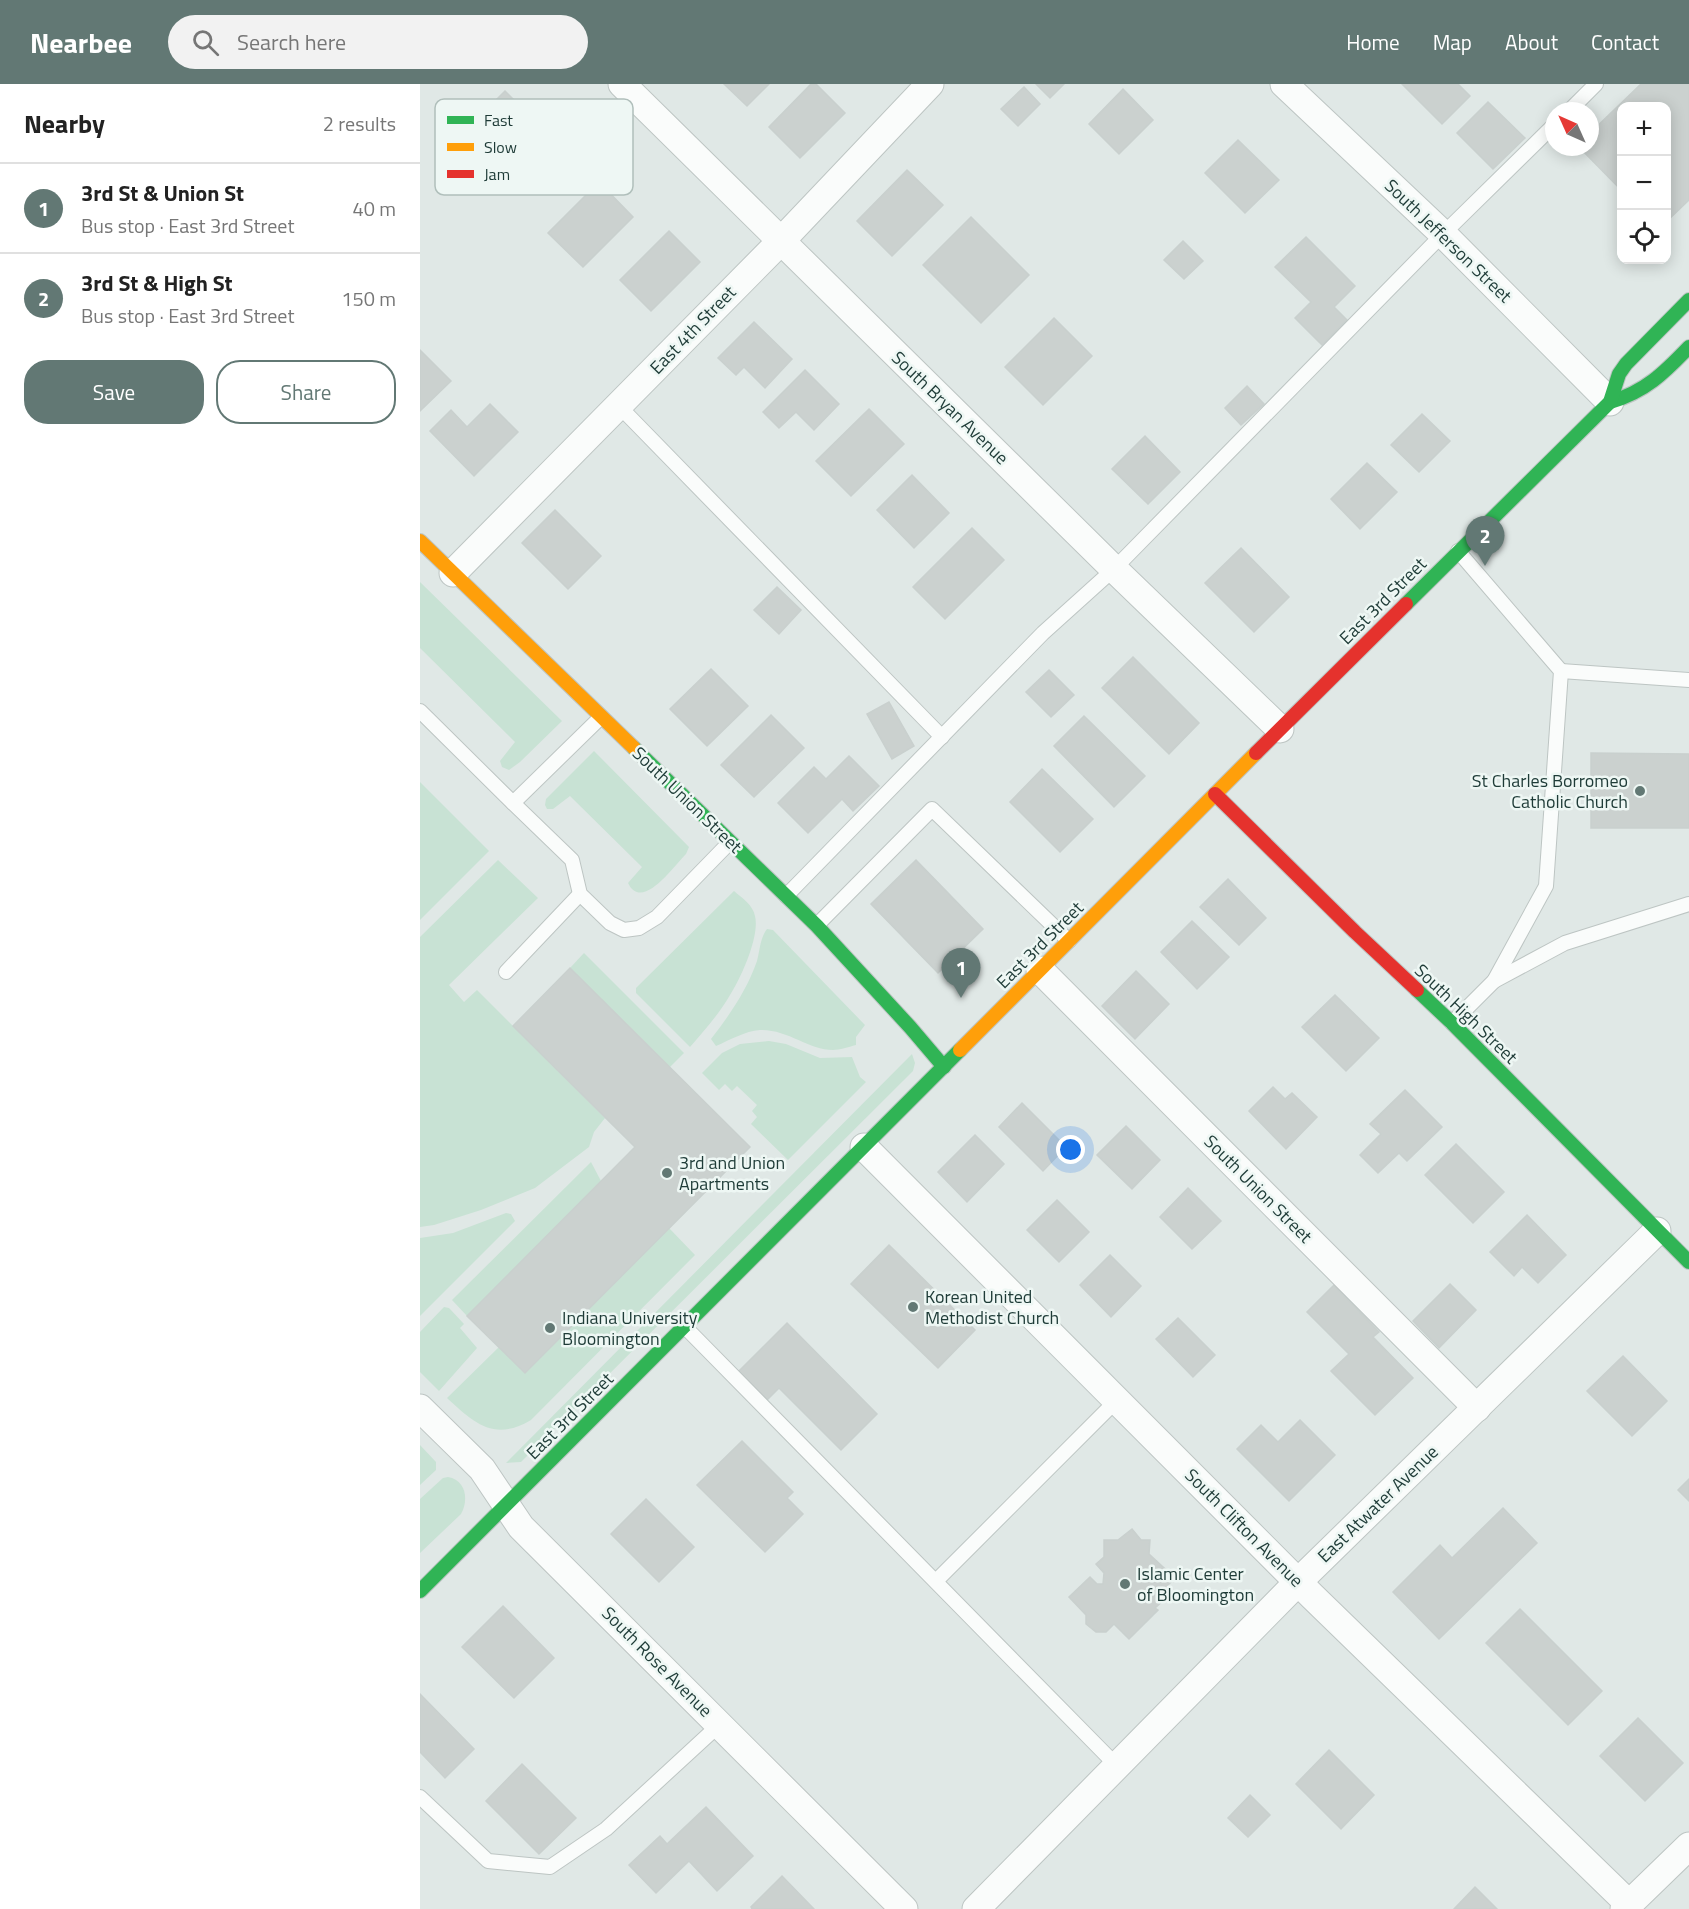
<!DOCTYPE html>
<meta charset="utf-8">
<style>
body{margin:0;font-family:"Titillium Web",sans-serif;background:#f2f2f2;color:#222}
.controls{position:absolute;right:18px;top:18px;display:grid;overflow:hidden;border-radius:12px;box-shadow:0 3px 15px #0003}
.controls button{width:54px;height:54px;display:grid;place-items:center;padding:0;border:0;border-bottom:2px solid #e0e0e0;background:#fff;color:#222;font:30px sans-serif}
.compass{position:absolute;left:1125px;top:18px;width:54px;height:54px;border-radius:50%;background:#fff;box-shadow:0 3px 15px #0003;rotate:315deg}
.you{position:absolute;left:651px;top:1066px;width:21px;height:21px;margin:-15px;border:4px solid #fff;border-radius:50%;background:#1a73e8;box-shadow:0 0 0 9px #1a73e833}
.badge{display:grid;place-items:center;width:39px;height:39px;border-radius:50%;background:#627874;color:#fff;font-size:20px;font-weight:700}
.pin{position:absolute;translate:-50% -50px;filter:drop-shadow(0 2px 3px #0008)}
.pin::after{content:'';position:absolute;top:32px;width:21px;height:18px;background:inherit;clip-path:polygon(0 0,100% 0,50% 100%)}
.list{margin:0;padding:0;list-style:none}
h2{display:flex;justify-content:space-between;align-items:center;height:78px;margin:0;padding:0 24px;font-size:26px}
h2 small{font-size:20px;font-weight:400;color:#767676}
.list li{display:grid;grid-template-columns:39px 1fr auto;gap:18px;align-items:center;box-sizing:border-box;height:90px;padding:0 24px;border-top:2px solid #e0e0e0}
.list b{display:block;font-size:22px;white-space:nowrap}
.list p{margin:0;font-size:20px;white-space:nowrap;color:#767676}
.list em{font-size:20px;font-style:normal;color:#767676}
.actions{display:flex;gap:12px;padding:18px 24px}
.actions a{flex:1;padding:14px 0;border:2px solid #627874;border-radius:24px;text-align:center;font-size:21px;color:#627874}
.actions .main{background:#627874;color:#fff}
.icon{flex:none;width:33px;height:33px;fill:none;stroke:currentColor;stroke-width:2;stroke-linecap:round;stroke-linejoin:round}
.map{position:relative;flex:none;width:1269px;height:1825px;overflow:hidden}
header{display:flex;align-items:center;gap:36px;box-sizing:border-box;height:84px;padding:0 30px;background:#627874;color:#fff}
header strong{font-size:28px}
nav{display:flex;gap:33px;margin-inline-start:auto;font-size:21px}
.search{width:420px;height:54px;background:#f2f2f2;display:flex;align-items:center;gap:15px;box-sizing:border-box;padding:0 21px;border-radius:33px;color:#767676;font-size:22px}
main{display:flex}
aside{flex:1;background:#fff}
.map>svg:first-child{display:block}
.green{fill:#c8e2d4}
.building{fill:#cbd1cf;stroke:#c9d0ce;stroke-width:1.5}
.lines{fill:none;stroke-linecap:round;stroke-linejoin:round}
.lane-casing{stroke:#bdc5c3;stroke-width:16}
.street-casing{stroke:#bdc5c3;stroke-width:29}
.fast-casing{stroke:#bdc5c3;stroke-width:16}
.slow-casing{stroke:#bdc5c3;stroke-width:16}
.jam-casing{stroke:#bdc5c3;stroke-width:16}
.lane{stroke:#fafcfb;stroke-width:14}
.street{stroke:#fafcfb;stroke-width:27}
.fast{stroke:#30b455;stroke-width:14}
.slow{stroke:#ff9f0a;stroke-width:14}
.jam{stroke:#e5322d;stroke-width:14}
.poi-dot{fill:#627874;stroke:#eef7f4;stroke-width:2}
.labels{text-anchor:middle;stroke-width:5;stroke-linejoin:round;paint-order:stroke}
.street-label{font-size:18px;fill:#1e3b37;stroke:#eef7f4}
.poi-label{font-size:18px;fill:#1e3b37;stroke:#eef7f4;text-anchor:start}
.key{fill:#eef7f4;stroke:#b0bfbb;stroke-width:1.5}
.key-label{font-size:16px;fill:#1e3b37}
</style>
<header>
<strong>Nearbee</strong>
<div class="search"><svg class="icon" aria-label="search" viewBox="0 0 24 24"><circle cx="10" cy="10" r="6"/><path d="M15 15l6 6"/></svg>Search here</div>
<nav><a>Home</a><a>Map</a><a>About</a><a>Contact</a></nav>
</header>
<main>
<aside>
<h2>Nearby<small>2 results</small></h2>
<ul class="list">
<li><span class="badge">1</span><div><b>3rd St &amp; Union St</b><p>Bus stop · East 3rd Street</p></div><em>40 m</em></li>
<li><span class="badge">2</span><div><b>3rd St &amp; High St</b><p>Bus stop · East 3rd Street</p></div><em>150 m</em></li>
</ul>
<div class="actions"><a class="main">Save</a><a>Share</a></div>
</aside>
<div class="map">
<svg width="1269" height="1825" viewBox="0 0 1269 1825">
<rect width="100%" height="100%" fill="#e0e8e6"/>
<g class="green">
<path d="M0,498L142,637L100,678L89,686L82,683L80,677L95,658L0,564Z"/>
<path d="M174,667L269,763L266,770C253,783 222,828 208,799L222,783L150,712L133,725H127L125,721L126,715Z"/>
<path d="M0,698L69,767L0,836Z"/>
<path d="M78,776L118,814L29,901L44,918L57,906L185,1034L174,1048L169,1063L115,1104L61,1126L14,1141L0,1143V853Z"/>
<path d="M314,807C322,814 333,821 335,832C340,852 321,894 310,911C299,930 284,947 270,963L216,909V904Z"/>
<path d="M347,845L353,846L445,941L436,953V961C428,963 420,966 413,966C389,966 367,945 340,946C325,947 310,956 296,962L291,955C309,932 327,906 337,877C340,866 340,854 347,845Z"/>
<path d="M164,869L264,969L250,983L150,884Z"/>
<path d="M349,957L366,960L400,974L432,973L440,993L446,998L368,1076L331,1040L337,1033L332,1027L337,1021L317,1002L312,1007L305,1000L299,1006L282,989L302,969L320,960Z"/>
<path d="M492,970L495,979L493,987L101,1378L86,1379Z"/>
<path d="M171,1078L181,1097L47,1232L32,1216Z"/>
<path d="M86,1129L91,1130L95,1137L0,1232V1154L33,1149Z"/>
<path d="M249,1144L275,1171L111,1336C74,1358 54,1339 27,1314L79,1263Z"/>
<path d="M24,1223L29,1224L44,1240L40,1244L57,1264L19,1307L0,1288V1248Z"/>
<path d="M0,1361L16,1378V1386L0,1401Z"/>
<path d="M28,1393C46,1396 49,1416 41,1430L0,1469V1415L23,1394Z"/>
</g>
<g class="building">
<path d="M304,0H349L327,22Z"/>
<path d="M391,0H396L425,29L380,74L349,43Z"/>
<path d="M616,0H644L630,14Z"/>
<path d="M982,0H1038L1050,12L1022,40Z"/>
<path d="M1221,0H1269V116L1246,138V22H1202V107L1159,63H1170V49Z"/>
<path d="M604,3L620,20L598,42L581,25Z"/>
<path d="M703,5L733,36L699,70L669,40Z"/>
<path d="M85,7L127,49L100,76L58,34Z"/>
<path d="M1068,18L1105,54L1073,85L1037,49Z"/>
<path d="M818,56L859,96L825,129L785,89Z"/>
<path d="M487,86L523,121L472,172L437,137Z"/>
<path d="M179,98L213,133L163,183L128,149Z"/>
<path d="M551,133L609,191L561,239L503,181Z"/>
<path d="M249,147L280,178L231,227L200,196Z"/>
<path d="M886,153L935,202L914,223L927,236L902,261L875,234L891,218L855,183Z"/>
<path d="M763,157L783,177L764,195L744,176Z"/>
<path d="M634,234L672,272L623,321L585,283Z"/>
<path d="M334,238L372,275L345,304L324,283L316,291L298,274Z"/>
<path d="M0,266L31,297L0,327Z"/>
<path d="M385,286L419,320L394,346L376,328L359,344L343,328Z"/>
<path d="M827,302L844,320L821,341L805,324Z"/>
<path d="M70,320L98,348L54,392L10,347L31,326L47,343Z"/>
<path d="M449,325L484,360L431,412L396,377Z"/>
<path d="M1002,330L1030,357L999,388L971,361Z"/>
<path d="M725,352L760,388L728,420L692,385Z"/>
<path d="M947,379L977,408L940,445L911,415Z"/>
<path d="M492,391L529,429L494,464L457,426Z"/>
<path d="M135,426L181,472L148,505L102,459Z"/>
<path d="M552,444L584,476L525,535L493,503Z"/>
<path d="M821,464L869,513L834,548L785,499Z"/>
<path d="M357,503L381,526L359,550L334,526Z"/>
<path d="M713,573L779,639L749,670L682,604Z"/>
<path d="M291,585L328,622L287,662L250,625Z"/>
<path d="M629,586L654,611L631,633L606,608Z"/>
<path d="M469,618L494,662L472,675L447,630Z"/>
<path d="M351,631L384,664L334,713L301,681Z"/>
<path d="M664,632L725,692L694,723L634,662Z"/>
<path d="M1171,669L1269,670V744H1171Z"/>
<path d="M429,672L459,702L433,727L422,715L388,749L358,719L394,683L406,695Z"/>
<path d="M622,685L673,735L640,768L590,718Z"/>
<path d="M496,776L563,845L518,889L451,820Z"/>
<path d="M808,795L846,834L819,861L780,823Z"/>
<path d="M772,837L809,873L777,905L741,868Z"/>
<path d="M150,884L330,1063L105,1289L47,1232L215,1063L93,942Z"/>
<path d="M716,887L749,920L715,955L682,922Z"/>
<path d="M915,911L959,954L926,987L882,943Z"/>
<path d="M853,1003L865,1015L872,1009L897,1033L866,1065L829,1027Z"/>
<path d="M985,1006L1022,1043L987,1077L979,1069L958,1089L940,1071L961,1050L950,1040Z"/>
<path d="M602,1019L646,1063L623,1087L579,1043Z"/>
<path d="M706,1042L740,1076L712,1105L677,1071Z"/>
<path d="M555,1051L584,1080L547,1118L518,1088Z"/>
<path d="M1036,1060L1084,1108L1053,1139L1005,1091Z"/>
<path d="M768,1104L801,1137L772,1165L740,1133Z"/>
<path d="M637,1116L669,1148L639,1178L607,1146Z"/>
<path d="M1107,1131L1146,1171L1118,1199L1102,1183L1094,1192L1070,1168Z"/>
<path d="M469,1161L555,1246L518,1284L431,1200Z"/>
<path d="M690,1171L721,1202L691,1233L660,1201Z"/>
<path d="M1030,1200L1056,1226L1019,1264L993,1237Z"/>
<path d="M914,1201L959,1248L953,1253L993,1294L955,1331L911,1287L929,1270L887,1228Z"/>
<path d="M758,1234L795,1271L773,1293L736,1255Z"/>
<path d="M367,1239L457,1330L421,1366L359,1304L345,1318L316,1290Z"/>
<path d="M1203,1272L1247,1317L1212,1352L1167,1307Z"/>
<path d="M880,1336L915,1371L869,1417L817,1365L841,1341L858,1358Z"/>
<path d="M322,1357L373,1408L367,1414L383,1430L345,1468L277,1401Z"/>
<path d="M1269,1395V1417L1258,1406Z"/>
<path d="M226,1415L274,1463L239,1498L191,1450Z"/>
<path d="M1083,1424L1117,1459L1019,1555L973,1508L1020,1461L1032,1474Z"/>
<path d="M712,1445L721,1456H730L729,1470L755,1494L748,1501L746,1514L735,1524L738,1526L709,1555L694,1540L686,1548H676L666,1540V1531L649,1513L670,1493L677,1500H683L684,1489L676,1480L684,1473V1456H698Z"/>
<path d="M83,1522L134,1574L94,1614L42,1563Z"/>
<path d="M1100,1525L1182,1607L1148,1641L1066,1559Z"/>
<path d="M0,1610L54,1665L25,1694L0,1668Z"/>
<path d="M1218,1634L1263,1679L1225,1717L1180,1672Z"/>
<path d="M909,1666L954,1711L921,1745L876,1700Z"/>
<path d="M102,1680L156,1734L119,1770L66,1717Z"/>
<path d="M830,1711L850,1731L828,1753L808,1734Z"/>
<path d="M286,1723L333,1772L297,1807L269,1777L236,1809L209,1781L240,1752L247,1760Z"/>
<path d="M362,1792L394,1825H332L331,1823Z"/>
<path d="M1055,1803L1077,1825H1034Z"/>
</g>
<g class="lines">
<defs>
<g id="lane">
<path d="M1149,27L1176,0"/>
<path d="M199,322L522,653"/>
<path d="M1141,587L1269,596"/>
<path d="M0,627L93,719L181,633"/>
<path d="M93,719L152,776L160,810L190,839L204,846L219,844L237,833L310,758"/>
<path d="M366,812L623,549L694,485L1023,150L1134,41"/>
<path d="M397,841L512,725L649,857"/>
<path d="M86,888L160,810"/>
<path d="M1074,897L1145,859L1269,820"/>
<path d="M1032,939L1074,897L1126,802L1141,587L1038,467"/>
<path d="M265,1243L697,1682"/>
<path d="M516,1497L697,1316"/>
<path d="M0,1713L68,1777L130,1783L186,1745L299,1641"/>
</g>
<g id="street">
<path d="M202,0L694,485L860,645"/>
<path d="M864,0L1023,150L1190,318"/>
<path d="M33,489L361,157L510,0"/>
<path d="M620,886L1057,1324"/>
<path d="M444,1063L892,1512L1209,1820"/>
<path d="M0,1324L62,1385L101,1443L484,1825"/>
<path d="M556,1825L878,1498L1237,1147"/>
<path d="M1204,1825L1269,1762"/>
</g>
<g id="fast">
<path d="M1190,318C1225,308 1244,289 1269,263"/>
<path d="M986,520L1190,318L1199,290L1206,280L1269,216"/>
<path d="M214,664L397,842L490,943L524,983"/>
<path d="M997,906L1032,939L1269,1178"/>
<path d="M0,1507L540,966"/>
</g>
<g id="slow">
<path d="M0,457L214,664"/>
<path d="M540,966L836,669"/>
</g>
<g id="jam">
<path d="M836,669L986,520"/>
<path d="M795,710L935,848L997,906"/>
</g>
</defs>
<use href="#lane" class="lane-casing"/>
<use href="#street" class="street-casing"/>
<use href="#fast" class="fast-casing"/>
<use href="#slow" class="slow-casing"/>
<use href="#jam" class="jam-casing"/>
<use href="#lane" class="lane"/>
<use href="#street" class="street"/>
<use href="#fast" class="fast"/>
<use href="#slow" class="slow"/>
<use href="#jam" class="jam"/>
</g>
<g class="poi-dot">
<circle cx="1220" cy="707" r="6"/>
<circle cx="247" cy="1089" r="6"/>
<circle cx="493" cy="1223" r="6"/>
<circle cx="130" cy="1244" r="6"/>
<circle cx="705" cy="1500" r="6"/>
</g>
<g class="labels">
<g class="street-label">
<text transform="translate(1028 157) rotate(44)" y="6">South Jefferson Street</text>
<text transform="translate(273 246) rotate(-46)" y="6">East 4th Street</text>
<text transform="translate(530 324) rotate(44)" y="6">South Bryan Avenue</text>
<text transform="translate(963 517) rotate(-45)" y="6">East 3rd Street</text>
<text transform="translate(267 716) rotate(44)" y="6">South Union Street</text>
<text transform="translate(620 861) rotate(-45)" y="6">East 3rd Street</text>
<text transform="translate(1046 930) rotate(44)" y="6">South High Street</text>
<text transform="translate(838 1105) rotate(45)" y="6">South Union Street</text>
<text transform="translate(150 1332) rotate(-45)" y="6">East 3rd Street</text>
<text transform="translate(958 1420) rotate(-44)" y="6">East Atwater Avenue</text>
<text transform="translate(824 1444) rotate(45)" y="6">South Clifton Avenue</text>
<text transform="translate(237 1578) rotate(45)" y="6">South Rose Avenue</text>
</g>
<g class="poi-label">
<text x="1208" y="703" text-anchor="end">St Charles Borromeo<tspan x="1208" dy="21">Catholic Church</tspan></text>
<text x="259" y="1085">3rd and Union<tspan x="259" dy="21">Apartments</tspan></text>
<text x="505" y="1219">Korean United<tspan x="505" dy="21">Methodist Church</tspan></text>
<text x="142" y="1240">Indiana University<tspan x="142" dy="21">Bloomington</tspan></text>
<text x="717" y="1496">Islamic Center<tspan x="717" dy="21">of Bloomington</tspan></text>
</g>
</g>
<rect x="15" y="15" width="198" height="96" rx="9" class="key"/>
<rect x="27" y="32" width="27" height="8" fill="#30b455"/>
<rect x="27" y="59" width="27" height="8" fill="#ff9f0a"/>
<rect x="27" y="86" width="27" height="8" fill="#e5322d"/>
<g class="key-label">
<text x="64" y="42">Fast</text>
<text x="64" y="69">Slow</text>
<text x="64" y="96">Jam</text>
</g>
</svg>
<div class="controls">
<button>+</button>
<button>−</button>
<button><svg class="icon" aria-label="locate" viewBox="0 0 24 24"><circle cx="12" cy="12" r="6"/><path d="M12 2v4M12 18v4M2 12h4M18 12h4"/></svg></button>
</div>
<svg class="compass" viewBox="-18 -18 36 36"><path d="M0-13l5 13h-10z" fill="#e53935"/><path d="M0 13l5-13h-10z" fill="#767676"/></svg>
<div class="you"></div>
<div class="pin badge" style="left:541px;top:914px">1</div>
<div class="pin badge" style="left:1065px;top:482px">2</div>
</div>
</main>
